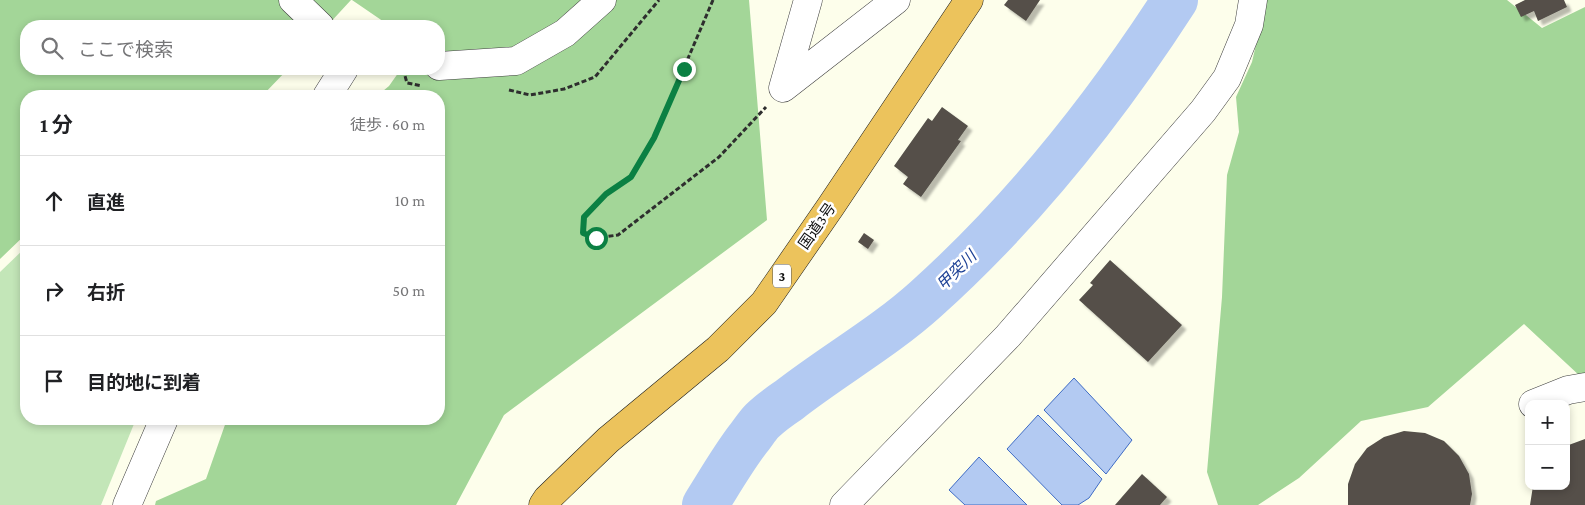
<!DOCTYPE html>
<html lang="ja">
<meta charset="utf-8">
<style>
body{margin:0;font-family:"Crimson Pro","Noto Sans JP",serif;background:#f6f6f6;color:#202124}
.controls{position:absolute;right:15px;bottom:15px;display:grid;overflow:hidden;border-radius:10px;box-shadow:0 2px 8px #0003}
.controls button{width:45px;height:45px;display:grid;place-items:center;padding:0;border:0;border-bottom:1px solid #e0e0e0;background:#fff;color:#202124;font:25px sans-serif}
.stop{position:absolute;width:15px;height:15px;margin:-11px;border:4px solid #0b8043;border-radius:50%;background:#fff}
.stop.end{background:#0b8043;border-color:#fff;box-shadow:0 1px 5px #0008}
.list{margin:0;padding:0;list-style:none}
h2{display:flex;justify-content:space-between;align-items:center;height:65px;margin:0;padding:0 20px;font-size:21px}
h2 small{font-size:16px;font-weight:400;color:#757577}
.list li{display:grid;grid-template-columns:32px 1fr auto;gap:15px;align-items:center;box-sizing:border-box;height:90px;padding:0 20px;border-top:1px solid #e0e0e0}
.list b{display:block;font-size:19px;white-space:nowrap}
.list em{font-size:16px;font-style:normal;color:#757577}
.icon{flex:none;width:28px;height:28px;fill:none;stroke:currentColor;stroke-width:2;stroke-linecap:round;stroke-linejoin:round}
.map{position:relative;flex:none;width:1585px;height:505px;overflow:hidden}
.search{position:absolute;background:#fff;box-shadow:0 2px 8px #0003;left:20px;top:20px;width:425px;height:55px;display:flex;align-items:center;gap:12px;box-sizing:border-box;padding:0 18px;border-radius:20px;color:#757577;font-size:19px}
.panel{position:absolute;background:#fff;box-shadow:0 2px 8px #0003;left:20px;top:90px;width:425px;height:335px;border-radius:20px}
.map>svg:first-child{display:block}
.green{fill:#c3e6b8}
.forest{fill:#a3d698}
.water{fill:#b3caf2;stroke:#3f6cc5}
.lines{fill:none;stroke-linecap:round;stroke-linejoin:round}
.river{stroke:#b3caf2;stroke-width:46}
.building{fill:#545049;filter:url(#shadow)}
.minor-casing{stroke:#3f3f3f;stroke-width:29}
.highway-casing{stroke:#1d1d1d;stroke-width:29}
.path{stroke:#2e2e2e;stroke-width:3;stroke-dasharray:5 2.5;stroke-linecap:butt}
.minor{stroke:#fff;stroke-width:28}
.highway{stroke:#ecc35c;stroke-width:28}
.route{stroke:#0b8043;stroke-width:6}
.labels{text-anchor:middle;stroke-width:5;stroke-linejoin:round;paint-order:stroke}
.shield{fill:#fff;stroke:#555;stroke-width:1}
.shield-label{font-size:14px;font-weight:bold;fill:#0c0c0c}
.street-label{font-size:15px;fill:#0c0c0c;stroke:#fff}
.water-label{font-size:16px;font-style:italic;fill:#1d4195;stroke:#fff}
</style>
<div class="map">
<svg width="1585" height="505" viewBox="0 0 1585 505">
<defs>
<filter id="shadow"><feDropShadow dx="4.5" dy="4.5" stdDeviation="1" flood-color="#0004"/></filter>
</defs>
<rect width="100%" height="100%" fill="#fdfeeb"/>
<path class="green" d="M26,247V419H136L101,505H0V272Z"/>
<g class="forest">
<path d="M0,0H351L327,26H26V69H288L262,96H26V234L0,259Z"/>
<path d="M352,0H749L767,220L504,415L456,505H155L156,501L206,479L227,419H439V96H377L389,86L401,69H439V26H390Z"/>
<path d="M1263,0H1507L1542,28L1585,7V378L1581,377L1524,324L1428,407L1361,421L1299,478L1258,505H1218L1207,472L1222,297L1227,175L1239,132L1236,97L1252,62L1261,23Z"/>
</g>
<g class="water">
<path d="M1074,378L1132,440L1106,474L1044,410Z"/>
<path d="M1038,415L1102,479L1089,498L1078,505H1062L1007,449Z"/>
<path d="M979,457L1027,505H965L949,490Z"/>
</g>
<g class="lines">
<path class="river" d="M705,505C719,483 732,460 748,439C753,433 757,426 762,421C770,413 780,406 789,400C834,365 884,337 926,299C1024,211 1104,110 1175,0"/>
</g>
<g class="building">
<path d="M1008,0H1040L1026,21L1004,5Z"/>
<path d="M1525,0H1564L1567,7L1538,21L1534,11L1521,17L1515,5Z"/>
<path d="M942,107L968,126L958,140L961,141L921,197L903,184L908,177L894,166L928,118L932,121Z"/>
<path d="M864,233L874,240L868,249L858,242Z"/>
<path d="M1110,260L1182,325L1148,362L1079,300L1093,285L1090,283Z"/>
<path d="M1404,431L1425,433L1444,441L1459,456L1469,474L1472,494L1470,505H1348V484L1355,464L1367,448L1384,437Z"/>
<path d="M1585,439V505H1530L1533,486H1566V446Z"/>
<path d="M1142,474L1167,497L1160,505H1115Z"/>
</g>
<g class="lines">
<defs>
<g id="minor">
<path d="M293,0L320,26"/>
<path d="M808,0L783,88L896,0"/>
<path d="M439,66L516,61L565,33L602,0"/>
<path d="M327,96L344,69"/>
<path d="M1533,404L1568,390L1585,387"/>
<path d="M127,505L164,419"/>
<path d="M844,505L1008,336L1203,111L1227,78L1249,25L1253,0"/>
</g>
<path id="highway" d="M543,505L547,499L608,440L718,349L764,303L831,206L969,0"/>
</defs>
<use href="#minor" class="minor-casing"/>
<use href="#highway" class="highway-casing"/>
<g class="path">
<path d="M713,0L654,138L631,177L606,194L584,217L583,233L596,238L618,235L719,157L766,107"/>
<path d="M403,69L407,83L422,86"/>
<path d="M509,90L530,95L564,89L595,77L659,0"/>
</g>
<use href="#minor" class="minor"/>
<use href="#highway" class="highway"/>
</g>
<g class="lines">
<path class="route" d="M596,238L583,233L584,217L606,194L631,177L654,138L684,69"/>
</g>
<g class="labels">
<rect class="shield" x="773" y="264.5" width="18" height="23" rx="4"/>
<g class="shield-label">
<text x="782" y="281">3</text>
</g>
<g class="street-label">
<text transform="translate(817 226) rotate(-55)" y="5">国道3号</text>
</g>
<g class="water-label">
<text transform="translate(956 270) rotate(-45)" y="6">甲突川</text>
</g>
</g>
</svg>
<div class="controls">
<button>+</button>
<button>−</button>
</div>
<div class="stop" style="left:596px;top:238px"></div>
<div class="stop end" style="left:684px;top:69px"></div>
<div class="search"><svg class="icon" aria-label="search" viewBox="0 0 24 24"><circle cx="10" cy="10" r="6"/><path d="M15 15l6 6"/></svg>ここで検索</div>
<section class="panel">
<h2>1 分<small>徒歩 · 60 m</small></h2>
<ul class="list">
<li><svg class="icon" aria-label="ahead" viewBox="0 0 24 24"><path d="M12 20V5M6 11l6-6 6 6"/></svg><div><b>直進</b></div><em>10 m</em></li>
<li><svg class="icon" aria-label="right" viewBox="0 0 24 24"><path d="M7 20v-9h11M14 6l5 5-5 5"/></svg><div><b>右折</b></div><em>50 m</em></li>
<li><svg class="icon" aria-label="arrive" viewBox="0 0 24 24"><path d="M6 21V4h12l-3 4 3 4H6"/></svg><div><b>目的地に到着</b></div></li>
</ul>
</section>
</div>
